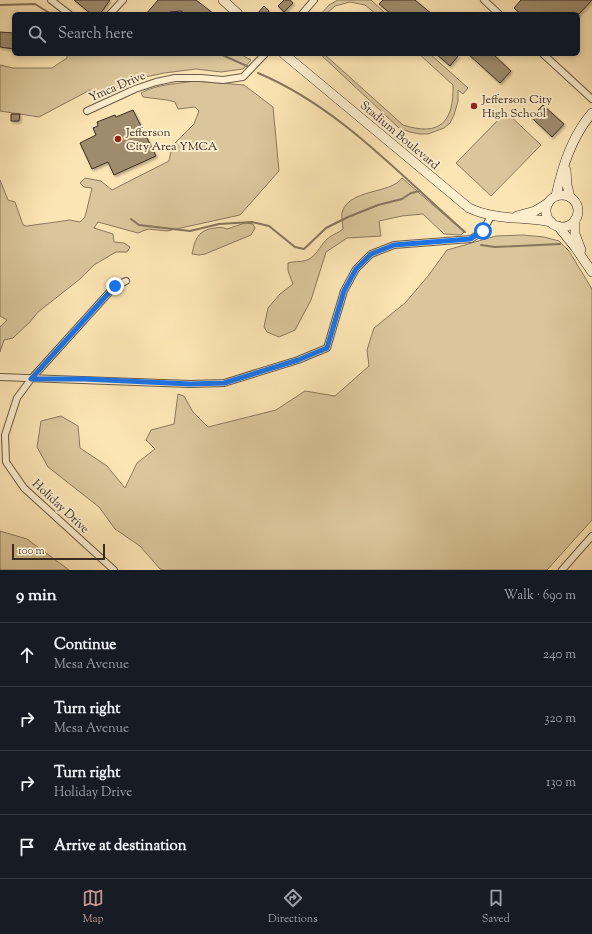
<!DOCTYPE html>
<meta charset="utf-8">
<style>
body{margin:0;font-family:"Sorts Mill Goudy",serif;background:#20242c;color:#f1f3f6}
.scale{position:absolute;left:12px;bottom:10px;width:93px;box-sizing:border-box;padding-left:4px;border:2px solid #3a2c22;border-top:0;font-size:11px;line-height:14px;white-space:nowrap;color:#3a2c22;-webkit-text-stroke:3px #fdeece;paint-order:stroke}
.stop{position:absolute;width:12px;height:12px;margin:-9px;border:3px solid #1a73e8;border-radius:50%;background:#fff}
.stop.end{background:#1a73e8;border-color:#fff;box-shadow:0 1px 4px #0008}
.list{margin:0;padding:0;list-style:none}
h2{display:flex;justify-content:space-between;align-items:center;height:52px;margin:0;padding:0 16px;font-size:17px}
h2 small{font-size:13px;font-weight:400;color:#9ea1a6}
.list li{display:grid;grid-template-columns:26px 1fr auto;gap:12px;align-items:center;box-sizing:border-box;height:64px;padding:0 16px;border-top:1px solid #363941}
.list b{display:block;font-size:15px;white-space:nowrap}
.list p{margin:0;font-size:13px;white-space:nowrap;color:#9ea1a6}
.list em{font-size:13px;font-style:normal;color:#9ea1a6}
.icon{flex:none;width:22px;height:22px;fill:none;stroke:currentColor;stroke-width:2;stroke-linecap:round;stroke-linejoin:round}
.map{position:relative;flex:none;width:592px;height:570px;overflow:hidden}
.search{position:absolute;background:#171b24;box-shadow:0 2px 6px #0003;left:12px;right:12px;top:12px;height:44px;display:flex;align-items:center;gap:10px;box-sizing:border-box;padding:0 14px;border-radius:6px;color:#9ea1a6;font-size:15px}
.sheet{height:308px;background:#171b24}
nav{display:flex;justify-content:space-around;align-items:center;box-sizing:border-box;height:56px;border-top:1px solid #363941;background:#171b24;font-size:11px;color:#9ea1a6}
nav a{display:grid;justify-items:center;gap:2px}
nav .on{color:#c59692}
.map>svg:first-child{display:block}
.green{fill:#dbc69b;stroke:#8a795e}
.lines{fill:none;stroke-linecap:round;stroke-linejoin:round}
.stream{stroke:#87755c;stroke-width:2}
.building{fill:#9f8c6e;stroke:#3a2c22;filter:url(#shadow)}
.street-casing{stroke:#6a5a46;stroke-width:8}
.secondary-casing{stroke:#3a2c22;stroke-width:10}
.street{stroke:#fdeece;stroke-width:6}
.secondary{stroke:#fdeece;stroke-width:9}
.route{stroke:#1a73e8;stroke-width:5}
.poi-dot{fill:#8f2418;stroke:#fdeece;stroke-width:1.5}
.labels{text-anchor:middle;stroke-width:4;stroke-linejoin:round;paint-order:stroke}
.street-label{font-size:12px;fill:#3a2c22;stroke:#fdeece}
.poi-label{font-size:12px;fill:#3a2c22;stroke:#fdeece;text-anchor:start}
</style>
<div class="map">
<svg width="592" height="570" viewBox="0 0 592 570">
<defs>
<filter id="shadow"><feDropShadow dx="1.5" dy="2" stdDeviation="1" flood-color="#0004"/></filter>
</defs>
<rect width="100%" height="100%" fill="#fce5b4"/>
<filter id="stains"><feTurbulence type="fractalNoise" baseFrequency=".005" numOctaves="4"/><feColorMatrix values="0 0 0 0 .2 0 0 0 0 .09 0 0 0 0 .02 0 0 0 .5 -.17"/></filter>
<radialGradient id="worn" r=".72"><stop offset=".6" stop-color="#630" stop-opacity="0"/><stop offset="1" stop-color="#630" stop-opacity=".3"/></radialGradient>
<g class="green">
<path d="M338,0H371L386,14H376L365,5L350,2L335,6L326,14H321L329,5Z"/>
<path d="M67,54H240L251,60L243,69L221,72L196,69L164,73L132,80L108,93L90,90L39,117L0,111V65L13,68H52L67,58Z"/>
<path d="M320,54H324L403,125C440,137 454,122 453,85L419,54H430L468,88L463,94L458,90V101L454,115L450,123L444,128L428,134H420L410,132L399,128Z"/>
<path d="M195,81L244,85L273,107L279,171L240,215L167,231L148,229L138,233L98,222L94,228L113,234L114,242L124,243L130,247L127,252H116L94,265L80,279L38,312L30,322L13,338L4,340L0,352V327L7,320L0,316V180L8,200L15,202L23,225L27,226L70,220L80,222L85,217L92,188L84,187L80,183L85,178L101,181L112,190L169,161L172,146L194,124L199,111L195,107L178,109L175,102L167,100L143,97L141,93C157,84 177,84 195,81Z"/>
<path d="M506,112L541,145L491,196L456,163Z"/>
<path d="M402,178L464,232L461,235L444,234L423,214L402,216L379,221L381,236L347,238L326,252L311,300L295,330L279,337L267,332L264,327L268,308L280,294L293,284L288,271V263C294,261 299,262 304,261C316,258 319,247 327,239C332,235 338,233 343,229C343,224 341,218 342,213C347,192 380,193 395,184C398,183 400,180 402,178Z"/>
<path d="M245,223L253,224L255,228L251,235L205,254L199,255L192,254C195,239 198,230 215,228C219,227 222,227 227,229Z"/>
<path d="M523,235L544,237L559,241L569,251L592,289V520L547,570H164L160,569L140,546L115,529L99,507L48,467L37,447L41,421L61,416L78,426L80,448L107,466L125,488L137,463L155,449L146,440L151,430L174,424L178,394L184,396L193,412L208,427L276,410L305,391L335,396L369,366L367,350L374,328L405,303L428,276L447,250L496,236Z"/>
<path d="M0,531L27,539L69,570H0Z"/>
</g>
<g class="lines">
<g class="stream">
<path d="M0,5L35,4L51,14"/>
<path d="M220,54L247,66"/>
<path d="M258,73C339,107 400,175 465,232"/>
<path d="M131,219L139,225L190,231L219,224L252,222L269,226L295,247L304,249L326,228L348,217L378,205L402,199L411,193L420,191"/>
<path d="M481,245L495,247L560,244"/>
</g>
</g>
<g class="building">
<path d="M74,0H110L100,14H91Z"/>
<path d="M158,0H196L214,14H185L181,11L170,12L168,14H146Z"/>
<path d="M284,0H290L293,3L284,12L278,6Z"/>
<path d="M383,0H415L432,14H391L379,4Z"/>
<path d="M521,0H592L579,14H521L514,8Z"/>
<path d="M264,6L269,11L267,14H257Z"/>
<path d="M0,32L14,33V49L0,47Z"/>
<path d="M436,54H456L458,56L450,66Z"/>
<path d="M468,54H493L511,71L500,83Z"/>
<path d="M543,105L564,124L552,137L531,117Z"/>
<path d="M133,110L156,156L114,175L108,162L92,169L80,143L96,135L93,128L98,126L97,122L115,115L116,117Z"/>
<path d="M11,114H20L19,121H11Z"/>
</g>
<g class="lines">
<defs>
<g id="street">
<path d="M51,0L69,14"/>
<path d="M484,0L499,14"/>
<path d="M110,14L123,0"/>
<path d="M302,14L314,0"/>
<path d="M543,54L592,99"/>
<path d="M87,111L135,89L156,82L175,78H201L223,80L243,77L265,54"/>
<path d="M0,377L190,384L224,383L298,360L327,348L344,291L356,269L371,254L394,245L471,239L483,231L491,216"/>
<path d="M114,570L24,488L6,462L5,435L17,398L31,379L115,286L126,281"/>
<path d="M562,570L592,536"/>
</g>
<g id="secondary">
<path d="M223,0L238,14"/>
<path d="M284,54L469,208C497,221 522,216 551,222"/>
<path d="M566,170L567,185L570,197"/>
<circle cx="562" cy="211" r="16"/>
<path d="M556,196C562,167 572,136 592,113"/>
<path d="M517,216L535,211L548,203"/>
<path d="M575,220V234L581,250"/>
<path d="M558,226L575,247L592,272"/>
</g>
</defs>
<use href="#street" class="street-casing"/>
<use href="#secondary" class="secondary-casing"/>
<use href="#street" class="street"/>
<use href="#secondary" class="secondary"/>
</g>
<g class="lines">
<path class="route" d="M115,286L31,379H84L190,384L224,383L298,360L327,348L344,291L356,269L371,254L394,245L470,239L483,231"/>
</g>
<g class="poi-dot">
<circle cx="474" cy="106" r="4"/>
<circle cx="118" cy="139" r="4"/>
</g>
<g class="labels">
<g class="street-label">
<text transform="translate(117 86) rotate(-23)" y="4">Ymca Drive</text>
<text transform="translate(400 135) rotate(40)" y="4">Stadium Boulevard</text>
<text transform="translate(61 506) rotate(43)" y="4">Holiday Drive</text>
</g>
<g class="poi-label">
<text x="482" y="103">Jefferson City<tspan x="482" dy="14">High School</tspan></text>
<text x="126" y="136">Jefferson<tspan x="126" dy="14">City Area YMCA</tspan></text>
</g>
</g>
<rect width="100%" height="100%" filter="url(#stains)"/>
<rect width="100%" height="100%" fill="url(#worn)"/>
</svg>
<div class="scale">100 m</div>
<div class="stop" style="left:483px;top:231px"></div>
<div class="stop end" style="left:115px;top:286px"></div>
<div class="search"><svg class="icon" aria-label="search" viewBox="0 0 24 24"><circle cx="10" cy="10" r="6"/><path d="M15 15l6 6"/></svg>Search here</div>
</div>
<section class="sheet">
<h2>9 min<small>Walk · 690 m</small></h2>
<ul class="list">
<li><svg class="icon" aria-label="ahead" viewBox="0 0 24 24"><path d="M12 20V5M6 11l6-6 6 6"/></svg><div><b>Continue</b><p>Mesa Avenue</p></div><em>240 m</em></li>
<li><svg class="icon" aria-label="right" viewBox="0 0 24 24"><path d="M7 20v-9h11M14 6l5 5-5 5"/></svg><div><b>Turn right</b><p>Mesa Avenue</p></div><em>320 m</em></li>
<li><svg class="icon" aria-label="right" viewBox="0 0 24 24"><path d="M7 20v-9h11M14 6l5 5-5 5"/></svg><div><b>Turn right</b><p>Holiday Drive</p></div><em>130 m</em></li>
<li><svg class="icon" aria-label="arrive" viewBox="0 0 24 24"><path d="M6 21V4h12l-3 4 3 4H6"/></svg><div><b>Arrive at destination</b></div></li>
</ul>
</section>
<nav>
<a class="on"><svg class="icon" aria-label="map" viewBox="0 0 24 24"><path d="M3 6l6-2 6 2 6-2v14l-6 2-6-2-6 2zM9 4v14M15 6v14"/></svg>Map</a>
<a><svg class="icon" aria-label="directions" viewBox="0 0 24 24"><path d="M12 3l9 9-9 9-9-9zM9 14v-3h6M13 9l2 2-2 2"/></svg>Directions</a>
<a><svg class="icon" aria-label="saved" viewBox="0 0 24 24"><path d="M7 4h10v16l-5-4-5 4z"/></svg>Saved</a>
</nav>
